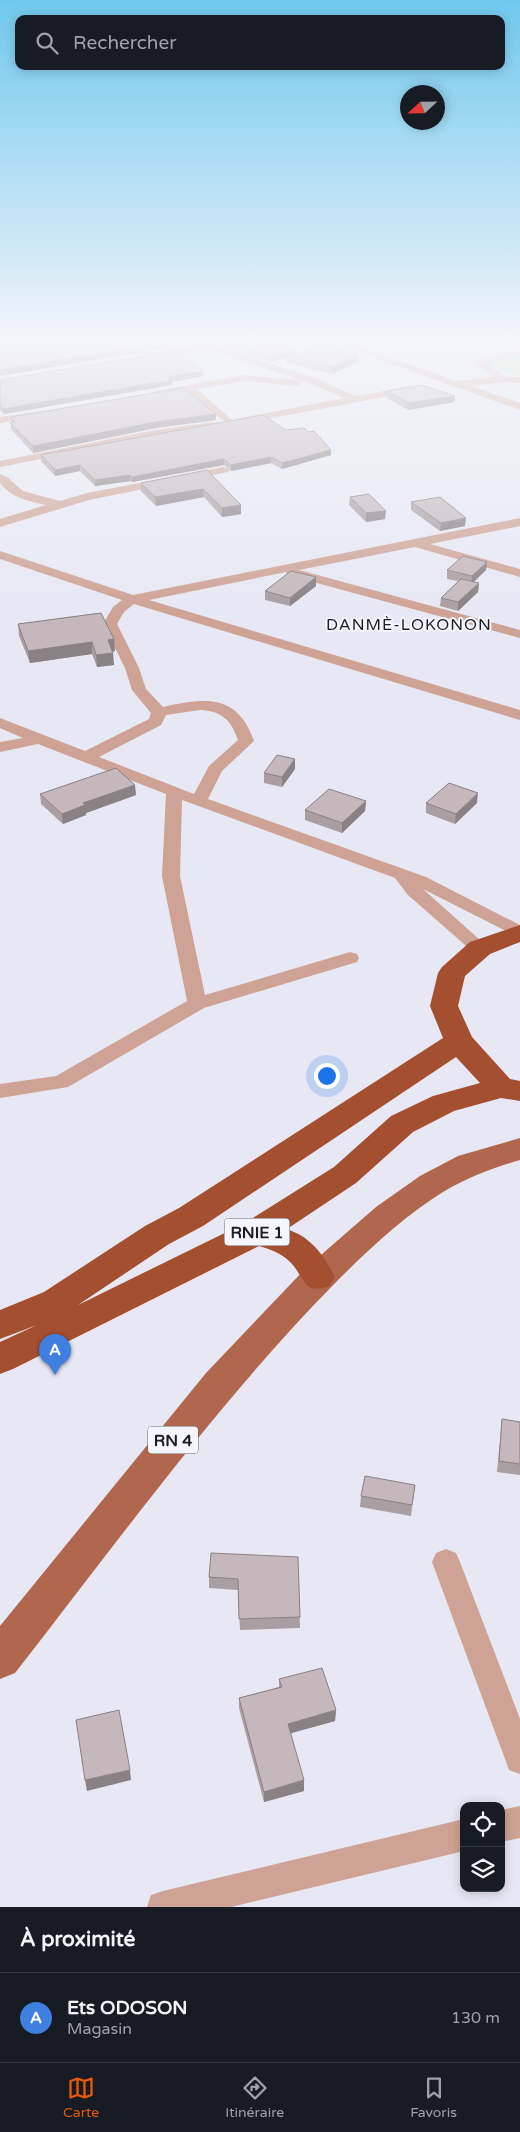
<!DOCTYPE html>
<html lang="fr">
<meta charset="utf-8">
<style>
body{margin:0;font-family:"Varela Round",sans-serif;background:#20242c;color:#f1f3f6}
.controls{position:absolute;right:15px;bottom:15px;display:grid;overflow:hidden;border-radius:10px;box-shadow:0 2px 12px #0003}
.controls button{width:45px;height:45px;display:grid;place-items:center;padding:0;border:0;border-bottom:1px solid #363941;background:#171b24;color:#f1f3f6;font:25px sans-serif}
.compass{position:absolute;left:400px;top:85px;width:45px;height:45px;border-radius:50%;background:#171b24;box-shadow:0 2px 12px #0003;rotate:248deg}
.you{position:absolute;left:326px;top:1075px;width:18px;height:18px;margin:-12px;border:4px solid #fff;border-radius:50%;background:#1a73e8;box-shadow:0 0 0 8px #1a73e833}
.badge{display:grid;place-items:center;width:32px;height:32px;border-radius:50%;background:#ea580c;color:#fff;font-size:16px;font-weight:700}
.pin{position:absolute;translate:-50% -41px;filter:drop-shadow(0 1px 2px #0008)}
.pin::after{content:'';position:absolute;top:26px;width:18px;height:15px;background:inherit;clip-path:polygon(0 0,100% 0,50% 100%)}
.list{margin:0;padding:0;list-style:none}
h2{display:flex;justify-content:space-between;align-items:center;height:65px;margin:0;padding:0 20px;font-size:21px}
h2 small{font-size:16px;font-weight:400;color:#9ea1a6}
.list li{display:grid;grid-template-columns:32px 1fr auto;gap:15px;align-items:center;box-sizing:border-box;height:90px;padding:0 20px;border-top:1px solid #363941}
.list b{display:block;font-size:19px;white-space:nowrap}
.list p{margin:0;font-size:16px;white-space:nowrap;color:#9ea1a6}
.list em{font-size:16px;font-style:normal;color:#9ea1a6}
.icon{flex:none;width:28px;height:28px;fill:none;stroke:currentColor;stroke-width:2;stroke-linecap:round;stroke-linejoin:round}
.map{position:relative;flex:none;width:520px;height:1907px;overflow:hidden}
.search{position:absolute;background:#171b24;box-shadow:0 2px 12px #0003;left:15px;right:15px;top:15px;height:55px;display:flex;align-items:center;gap:12px;box-sizing:border-box;padding:0 18px;border-radius:10px;color:#9ea1a6;font-size:19px}
.sheet{height:155px;background:#171b24}
nav{display:flex;justify-content:space-around;align-items:center;box-sizing:border-box;height:70px;border-top:1px solid #363941;background:#171b24;font-size:14px;color:#9ea1a6}
nav a{display:grid;justify-items:center;gap:2px}
nav .on{color:#ea580c}
.map>svg:first-child{display:block}
.green{fill:#a2dd98}
.lines{fill:none;stroke-linecap:round;stroke-linejoin:round}
.street{fill:#cea395;fill-rule:evenodd}
.primary{fill:#b1674d;fill-rule:evenodd}
.highway{fill:#a54f31;fill-rule:evenodd}
.wall{fill:#a99ea2}
.shaded-wall{fill:#898184}
.building{fill:#c4b8bc;stroke:#898184}
.labels{text-anchor:middle;stroke-width:4;stroke-linejoin:round;paint-order:stroke}
.far-quarter-label{font-size:16px;letter-spacing:1px;fill:#1d1d21;stroke:#f5f5fe}
.shield{fill:#f5f5fe;stroke:#5e5e63;stroke-width:1}
.shield-label{font-size:16px;font-weight:bold;fill:#1d1d21}
</style>
<div class="map">
<svg width="520" height="1907" viewBox="0 0 520 1907">
<rect width="100%" height="100%" fill="#e7e8f3"/>
<path class="green" d="M520,355V377L487,364Z"/>
<g class="lines">
<g class="street">
<path d="M196,345H216L317,379L356,396L411,386L416,389L411,392L240,424L236,423V419L344,398L309,383L208,349L148,359L143,356L148,353Z"/>
<path d="M339,345H354L457,381L493,377L476,364V360L520,349V355L488,363L504,376L520,377V383L505,382L471,386L520,403V410Z"/>
<path d="M243,375L297,380L302,383L297,386L243,381L197,389L233,421V425L229,426L187,391L159,396L154,393L155,391Z"/>
<path d="M36,412L40,413V417L0,423V417Z"/>
<path d="M213,422L217,423V427L156,436L0,467V461L156,430Z"/>
<path d="M224,467L230,470L228,472L89,500L0,527V519L46,505C28,501 12,498 0,483V474L7,477L23,491L60,501L87,493Z"/>
<path d="M520,518V526L430,544L520,569V577L415,547L299,570L520,630V638L287,575L286,572L149,600L520,710V720L134,604L124,612L117,624L139,668L146,689L163,707C205,698 237,693 254,741L222,771L208,799L426,877L520,925V938L423,889L489,948L487,952H473L408,895L395,878L182,800L180,876L205,995L350,952L357,954L359,958L357,962L204,1008L68,1087L0,1098V1084L56,1076L187,1001L162,876L166,794L38,744L0,752V742L23,738L0,728V718L85,751L149,719L151,713L132,690L125,668L103,624L113,607L122,600L0,559V551L133,595ZM200,710C222,711 231,720 238,740L209,766L194,794L99,757L161,725L166,715Z"/>
<path d="M446,1549L456,1553L460,1562L520,1719V1774L509,1770L505,1759L432,1562L436,1553Z"/>
<path d="M520,1806V1838L501,1842V1810Z"/>
<path d="M464,1819V1851L231,1907H147L151,1895L163,1891Z"/>
</g>
<path class="primary" d="M520,1138V1160C493,1168 468,1177 443,1192C388,1226 331,1286 287,1334C190,1441 104,1559 15,1673L0,1679V1626L206,1373L306,1268L376,1207L420,1176L458,1156Z"/>
<path class="highway" d="M520,925V942L490,954L465,976L458,1006L472,1037L510,1079L520,1081V1101L501,1098L454,1111L413,1132L356,1183L287,1229C312,1238 323,1254 335,1277L330,1286C301,1296 306,1276 288,1260C280,1253 270,1249 259,1246L13,1369L0,1374V1342L37,1325L0,1339V1310L44,1292L145,1226L179,1208L443,1038L430,1006L438,973L442,967L470,942ZM456,1057L480,1083L433,1096L391,1116L334,1167L245,1223L78,1305L169,1244L203,1226Z"/>
</g>
<g class="wall">
<path d="M222,345H289L297,353L358,355V362L332,374L286,363V357L271,362Z"/>
<path d="M203,376L172,382V385L4,414L0,410V380Z"/>
<path d="M387,391L455,396L454,402L408,410L387,398Z"/>
<path d="M11,417L216,420L156,428L33,453L11,429Z"/>
<path d="M286,430L308,432L331,450V455L282,469L271,463L231,471L224,465L132,482L131,481L95,486L80,471L55,476L41,461V455Z"/>
<path d="M207,470L241,514L222,517L204,497L156,506L141,491V483Z"/>
<path d="M350,497L385,519L366,522L349,505Z"/>
<path d="M411,502L465,526L440,531L411,510Z"/>
<path d="M487,562L486,570L474,582L479,583L478,592L458,611L440,606L441,598L458,581L447,579V570Z"/>
<path d="M316,577V586L290,606L265,600V591Z"/>
<path d="M101,613L115,651L112,652L114,665L97,667L92,654L30,663L19,636L18,624Z"/>
<path d="M295,759V769L282,787L264,783V773Z"/>
<path d="M40,794L136,795L86,813V815L63,824L41,804Z"/>
<path d="M366,801L365,811L342,833L305,820V810Z"/>
<path d="M426,803H477L455,824L426,813Z"/>
<path d="M502,1419L520,1422V1475L497,1472Z"/>
<path d="M415,1485L411,1516L360,1507L361,1496Z"/>
<path d="M298,1557L300,1628L240,1630L238,1590L209,1588V1577Z"/>
<path d="M279,1679L336,1710L335,1721L291,1733L304,1791L264,1802L239,1708V1698L279,1687Z"/>
</g>
<g class="shaded-wall">
<path d="M151,345H184L0,376V370Z"/>
<path d="M297,348V354L286,356V357L271,362V356Z"/>
<path d="M358,355V362L332,374V367Z"/>
<path d="M203,371V376L172,382V385L4,414L3,409Z"/>
<path d="M455,396L454,402L408,410L409,403Z"/>
<path d="M216,414V420L156,428L33,453V446L156,422Z"/>
<path d="M331,450V455L282,469V463Z"/>
<path d="M271,457V463L231,471V465Z"/>
<path d="M224,459V465L132,482V477Z"/>
<path d="M80,465V471L55,476V470Z"/>
<path d="M130,475L131,481L95,486V480Z"/>
<path d="M203,489L204,497L156,506L155,497Z"/>
<path d="M241,505V514L222,517V508Z"/>
<path d="M386,511L385,519L366,522V513Z"/>
<path d="M466,518L465,526L440,531L441,523Z"/>
<path d="M487,562L486,570L471,584L472,576Z"/>
<path d="M316,577V586L290,606V598Z"/>
<path d="M479,583L478,592L458,611V602Z"/>
<path d="M114,639L115,651L109,652L108,640Z"/>
<path d="M92,642V654L30,663L28,651Z"/>
<path d="M113,653L114,665L97,667L96,655Z"/>
<path d="M295,759V769L282,787V777Z"/>
<path d="M135,785L136,795L86,813V815L63,824L62,814L83,803Z"/>
<path d="M478,793L477,803L455,824L456,814Z"/>
<path d="M366,801L365,811L342,833V823Z"/>
<path d="M336,1710L335,1721L288,1734V1724Z"/>
<path d="M130,1770L131,1780L87,1791L85,1780Z"/>
<path d="M304,1780V1791L264,1802V1792Z"/>
</g>
<g class="building">
<path d="M0,345H151L0,370Z"/>
<path d="M239,345H289L297,348L271,356Z"/>
<path d="M323,345H326L358,355L332,367L286,356Z"/>
<path d="M173,351L203,371L168,377L171,380L3,409L0,405V380Z"/>
<path d="M422,385L455,396L409,403L387,391Z"/>
<path d="M183,388L216,414L156,422L33,446L10,423L15,422L11,417Z"/>
<path d="M263,415L286,430L304,428L308,432L314,431L331,450L282,463L271,457L231,465L224,459L132,477L130,475L95,480L80,465L55,470L41,455Z"/>
<path d="M207,470L241,505L222,508L203,489L155,497L141,483Z"/>
<path d="M369,494L386,511L366,513L350,497Z"/>
<path d="M440,497L466,518L441,523L411,502Z"/>
<path d="M463,556L487,562L472,576L447,570Z"/>
<path d="M291,571L316,577L290,598L265,591Z"/>
<path d="M461,579L479,583L458,602L441,598Z"/>
<path d="M101,613L114,639L108,640L113,653L96,655L92,642L28,651L18,624Z"/>
<path d="M277,755L295,759L282,777L264,773Z"/>
<path d="M116,768L135,785L83,803L85,805L62,814L40,794Z"/>
<path d="M449,783L478,793L456,814L426,803Z"/>
<path d="M329,789L366,801L342,823L305,810Z"/>
<path d="M502,1419L520,1422V1464L499,1461Z"/>
<path d="M365,1476L415,1485L412,1505L361,1496Z"/>
<path d="M211,1553L298,1557L300,1617L239,1619L238,1579L209,1577Z"/>
<path d="M322,1668L336,1710L288,1724L304,1780L264,1792L239,1698L282,1687L279,1679Z"/>
<path d="M119,1710L130,1770L85,1780L76,1720Z"/>
</g>
<linearGradient id="sky" x2="0" y2="1"><stop stop-color="#70c8ee"/><stop offset="0.56" stop-color="#f4f5fa"/><stop offset="1" stop-color="#f4f5fa" stop-opacity="0"/></linearGradient>
<rect width="520" height="612" fill="url(#sky)"/>
<g class="labels">
<g class="far-quarter-label">
<text x="409" y="630">DANMÈ-LOKONON</text>
</g>
<g class="shield">
<rect x="224.5" y="1218.5" width="65" height="27" rx="4"/>
<rect x="148" y="1426.5" width="50" height="27" rx="4"/>
</g>
<g class="shield-label">
<text x="257" y="1238">RNIE 1</text>
<text x="173" y="1446">RN 4</text>
</g>
</g>
</svg>
<div class="controls">
<button><svg class="icon" aria-label="locate" viewBox="0 0 24 24"><circle cx="12" cy="12" r="6"/><path d="M12 2v4M12 18v4M2 12h4M18 12h4"/></svg></button>
<button><svg class="icon" aria-label="layers" viewBox="0 0 24 24"><path d="M12 4l9 5-9 5-9-5zM3 14l9 5 9-5"/></svg></button>
</div>
<svg class="compass" viewBox="-18 -18 36 36"><path d="M0-13l5 13h-10z" fill="#e53935"/><path d="M0 13l5-13h-10z" fill="#9ea1a6"/></svg>
<div class="you"></div>
<div class="pin badge" style="left:55px;top:1375px;background:#3f7fe0">A</div>
<div class="search"><svg class="icon" aria-label="search" viewBox="0 0 24 24"><circle cx="10" cy="10" r="6"/><path d="M15 15l6 6"/></svg>Rechercher</div>
</div>
<section class="sheet">
<h2>À proximité<small></small></h2>
<ul class="list">
<li><span class="badge" style="background:#3f7fe0">A</span><div><b>Ets ODOSON</b><p>Magasin</p></div><em>130 m</em></li>
</ul>
</section>
<nav>
<a class="on"><svg class="icon" aria-label="map" viewBox="0 0 24 24"><path d="M3 6l6-2 6 2 6-2v14l-6 2-6-2-6 2zM9 4v14M15 6v14"/></svg>Carte</a>
<a><svg class="icon" aria-label="directions" viewBox="0 0 24 24"><path d="M12 3l9 9-9 9-9-9zM9 14v-3h6M13 9l2 2-2 2"/></svg>Itinéraire</a>
<a><svg class="icon" aria-label="saved" viewBox="0 0 24 24"><path d="M7 4h10v16l-5-4-5 4z"/></svg>Favoris</a>
</nav>
